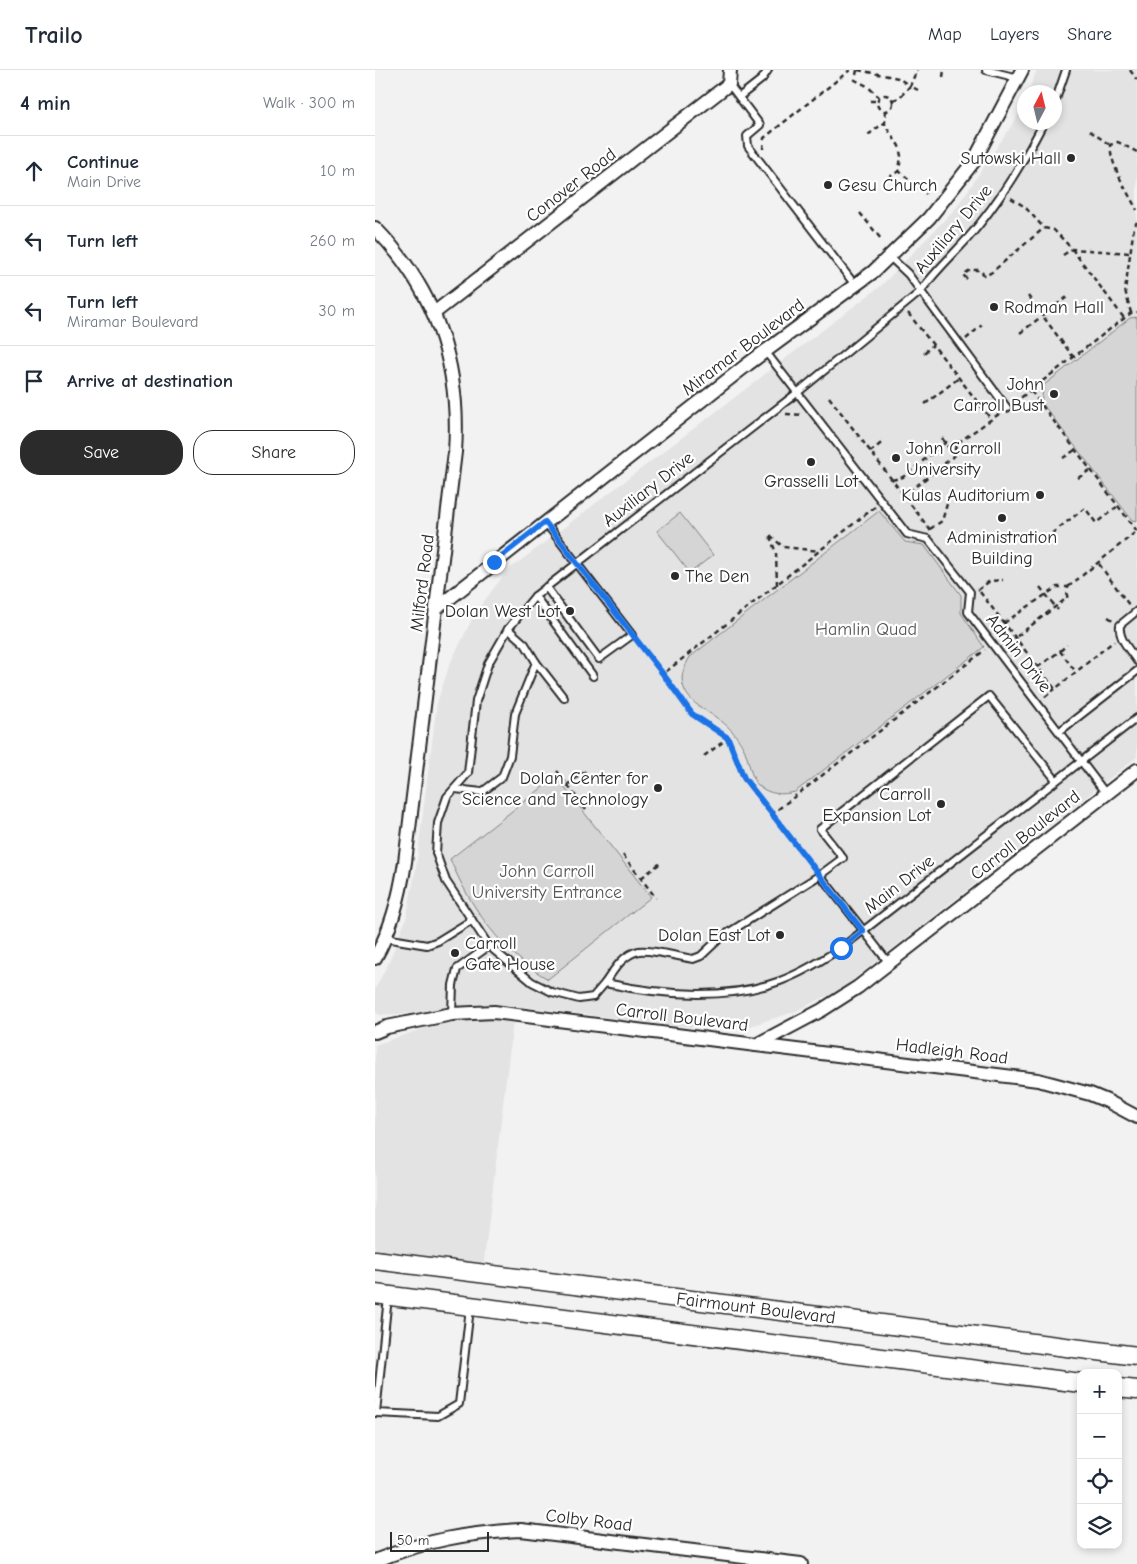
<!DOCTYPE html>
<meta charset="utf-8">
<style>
body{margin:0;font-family:"Comic Neue",sans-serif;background:#f2f2f3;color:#1f2937}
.controls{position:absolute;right:15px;bottom:15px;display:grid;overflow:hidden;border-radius:10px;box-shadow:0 2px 8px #0003}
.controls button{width:45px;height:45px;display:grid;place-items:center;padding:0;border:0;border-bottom:1px solid #e0e1e3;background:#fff;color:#1f2937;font:25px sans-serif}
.compass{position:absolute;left:642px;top:15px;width:45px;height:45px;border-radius:50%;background:#fff;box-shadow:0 2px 8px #0003;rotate:7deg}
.scale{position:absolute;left:15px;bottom:12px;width:99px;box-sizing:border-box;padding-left:5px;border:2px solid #2b2b2b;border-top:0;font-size:14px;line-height:18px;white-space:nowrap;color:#2b2b2b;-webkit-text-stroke:4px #fff;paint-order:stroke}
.stop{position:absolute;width:15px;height:15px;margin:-11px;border:4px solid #1a73e8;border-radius:50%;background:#fff}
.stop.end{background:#1a73e8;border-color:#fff;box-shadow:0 1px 5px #0008}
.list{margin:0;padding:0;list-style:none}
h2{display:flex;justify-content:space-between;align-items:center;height:65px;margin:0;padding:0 20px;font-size:21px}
h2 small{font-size:16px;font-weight:400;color:#747a83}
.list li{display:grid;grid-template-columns:32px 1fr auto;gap:15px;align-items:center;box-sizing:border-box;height:70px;padding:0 20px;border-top:1px solid #e0e1e3}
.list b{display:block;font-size:19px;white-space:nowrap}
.list p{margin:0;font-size:16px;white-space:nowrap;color:#747a83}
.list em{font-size:16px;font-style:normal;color:#747a83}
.actions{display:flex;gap:10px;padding:15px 20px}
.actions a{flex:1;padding:11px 0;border:1px solid #2b2b2b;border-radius:20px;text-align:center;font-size:18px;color:#2b2b2b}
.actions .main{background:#2b2b2b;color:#fff}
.icon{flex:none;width:28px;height:28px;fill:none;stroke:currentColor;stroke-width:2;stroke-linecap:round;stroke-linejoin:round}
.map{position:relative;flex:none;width:762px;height:1494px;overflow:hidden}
header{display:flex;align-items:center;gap:30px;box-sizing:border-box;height:70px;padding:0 25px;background:#fff;border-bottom:1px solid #e0e1e3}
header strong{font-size:24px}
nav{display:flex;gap:28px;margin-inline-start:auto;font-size:18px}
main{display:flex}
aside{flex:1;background:#fff}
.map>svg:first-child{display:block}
.built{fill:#e3e3e3}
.green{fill:#d5d5d5;stroke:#808080}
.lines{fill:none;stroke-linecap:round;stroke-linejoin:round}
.lane-casing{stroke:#2b2b2b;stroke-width:10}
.street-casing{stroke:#2b2b2b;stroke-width:16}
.secondary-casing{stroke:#2b2b2b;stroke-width:21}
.path{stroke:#2b2b2b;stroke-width:2.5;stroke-dasharray:5 4;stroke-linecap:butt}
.lane{stroke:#fff;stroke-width:6}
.street{stroke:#fff;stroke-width:12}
.secondary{stroke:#fff;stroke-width:18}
.route{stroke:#1a73e8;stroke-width:6}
.poi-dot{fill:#2b2b2b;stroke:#fff;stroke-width:2}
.labels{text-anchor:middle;stroke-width:4.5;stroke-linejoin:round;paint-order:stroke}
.poi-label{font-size:18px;fill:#2b2b2b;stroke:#fff;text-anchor:end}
.street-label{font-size:18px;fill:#2b2b2b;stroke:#fff}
.park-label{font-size:18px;fill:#565656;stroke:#fff}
</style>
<header>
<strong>Trailo</strong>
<nav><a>Map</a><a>Layers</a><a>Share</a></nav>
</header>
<main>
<aside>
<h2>4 min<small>Walk · 300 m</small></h2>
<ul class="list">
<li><svg class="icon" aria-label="ahead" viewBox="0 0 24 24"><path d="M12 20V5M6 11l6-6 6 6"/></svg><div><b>Continue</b><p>Main Drive</p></div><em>10 m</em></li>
<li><svg class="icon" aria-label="left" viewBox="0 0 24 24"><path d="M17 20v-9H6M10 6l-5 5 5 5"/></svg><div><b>Turn left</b></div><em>260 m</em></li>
<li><svg class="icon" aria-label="left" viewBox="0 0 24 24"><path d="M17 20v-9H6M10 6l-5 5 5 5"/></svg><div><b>Turn left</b><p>Miramar Boulevard</p></div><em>30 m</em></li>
<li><svg class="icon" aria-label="arrive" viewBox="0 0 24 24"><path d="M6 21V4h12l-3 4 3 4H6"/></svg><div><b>Arrive at destination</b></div></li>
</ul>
<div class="actions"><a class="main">Save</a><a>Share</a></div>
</aside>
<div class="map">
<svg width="762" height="1494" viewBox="0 0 762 1494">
<rect width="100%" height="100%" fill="#f2f2f2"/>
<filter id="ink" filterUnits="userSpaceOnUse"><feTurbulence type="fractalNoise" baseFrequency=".02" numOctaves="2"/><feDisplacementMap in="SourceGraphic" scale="10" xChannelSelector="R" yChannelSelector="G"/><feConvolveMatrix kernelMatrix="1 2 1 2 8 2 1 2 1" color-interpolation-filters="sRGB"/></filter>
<g filter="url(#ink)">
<g class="built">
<path d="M662,0H762V687L466,919L419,942L375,956L314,957L124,934H104L41,943L5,945L0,942V919L14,892L31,849L41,798L62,633L74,596L100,543L132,501L507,215L581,138L641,49L649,30L650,52H680V22H653Z"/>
<path d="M111,949L138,952L108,1199L0,1185V975L50,958L83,951Z"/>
</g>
<g class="green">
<path d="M762,247V451L757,450L666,332L669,315L755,248Z"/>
<path d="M504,441L530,472L549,475L586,525V543L609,577L420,722C407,725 395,725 384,716C375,709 374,687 368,677C364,670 358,661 352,656C338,642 313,636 308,615C305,604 310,596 315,587Z"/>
<path d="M305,443L338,485L315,503L282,461Z"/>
<path d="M181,707L276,827L173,909C127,883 95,837 75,789Z"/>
</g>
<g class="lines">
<defs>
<g id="lane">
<path d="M611,0L643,8"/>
<path d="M354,14L385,55L372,66L373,76L480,215"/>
<path d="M364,27L387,9L393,0"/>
<path d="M680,32L691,0"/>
<path d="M669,52C650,89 629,124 603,156C585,179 562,198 545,222L422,323L160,526L133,559L113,594L101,631L93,703L72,727L63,753L61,783L71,811L114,876L157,912L177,922L204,929L218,927L230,913C286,925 350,931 405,911C427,903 447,890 466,878L762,648"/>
<path d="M514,186L533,204L632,338"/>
<path d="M390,281L532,464L553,469L595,522L593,542L731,724"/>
<path d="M170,452L257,565L224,589L171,517"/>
<path d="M160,526L218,606"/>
<path d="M762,541L745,555C743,569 755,580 762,591"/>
<path d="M161,592L189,628"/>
<path d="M685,661L762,601"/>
<path d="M80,719L107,722L127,707L135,686L140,644L161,592L150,574L133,559"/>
<path d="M10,868L52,875L63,871L97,850"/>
<path d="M514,893L445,805L468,788L445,759L614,626L681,710"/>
<path d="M230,913C238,901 248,884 264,881C275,879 305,887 318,889L326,886L345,868L445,805"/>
<path d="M77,944L78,915L82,899L114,876"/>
<path d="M13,1227L1,1343L63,1346L84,1334L95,1238"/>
</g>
<g id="street">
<path d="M0,158C61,220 86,295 80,382L30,792C25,826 17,858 0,888"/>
<path d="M59,243L354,14L355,0"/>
<path d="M62,538L373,294L498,202L554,148L599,91L647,0"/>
<path d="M0,962L12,957L77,944L119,942L381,975L447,940L483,917L762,700"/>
<path d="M381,975L663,1010L715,1024L732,1031L762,1047"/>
<path d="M0,1491C50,1470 93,1463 146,1460L426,1494"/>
</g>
<g id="secondary">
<path d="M0,1190L762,1286"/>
<path d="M0,1224L706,1313"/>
<path d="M743,1318L762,1320"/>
</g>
</defs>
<use href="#lane" class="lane-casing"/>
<use href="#street" class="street-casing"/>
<use href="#secondary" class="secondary-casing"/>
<g class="path">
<path d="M482,0L480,10L492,16L504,27"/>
<path d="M483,0L523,8L535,16L542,0"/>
<path d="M755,0L762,10"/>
<path d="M568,7L569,0"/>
<circle cx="510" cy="33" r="8"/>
<path d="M518,30L524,28L535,16L543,20"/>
<path d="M495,31H502"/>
<path d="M510,41V55L524,76L526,86L524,101L551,124"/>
<path d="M715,61L735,75"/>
<path d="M493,65L510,52"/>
<path d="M388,79L389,68L475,0"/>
<path d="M762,82L743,72L735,75C737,99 751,119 762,140"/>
<path d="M513,108L524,101"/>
<path d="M636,128L650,137L669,158L679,160L697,179L749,248"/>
<path d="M485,143L506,169"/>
<path d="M688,185L697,179L755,183"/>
<path d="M592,209L588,205L595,200H605L610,206L617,202L669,158"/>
<path d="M653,226L699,288"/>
<path d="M533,243L616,349"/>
<path d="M756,243L750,220L759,157L762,152"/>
<path d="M645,263L692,227"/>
<path d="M591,269L607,255"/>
<path d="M549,283L558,275"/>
<path d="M656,321L762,461"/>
<path d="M454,327L556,461"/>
<path d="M639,333L756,243L762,242"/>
<path d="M550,334L584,308"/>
<path d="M411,344L428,345"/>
<path d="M567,368L581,389"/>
<path d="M495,382L509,371"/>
<path d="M688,388L700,380"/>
<path d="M703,408L715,400"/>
<path d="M517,410L528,407L571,372L581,374"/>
<path d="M533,431L535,421L579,386L581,374L624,344"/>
<path d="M500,437L288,604L317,644L353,668L369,709L397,744L610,580"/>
<path d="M555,459L567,451L572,434"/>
<path d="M663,474L710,438L721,453L743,436"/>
<path d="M724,494L754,535"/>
<path d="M402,515L401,483L394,464L408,477L444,481"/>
<path d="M665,517L683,540"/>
<path d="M693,517L762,461"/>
<path d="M603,520L615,511L628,510"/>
<path d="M605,522L680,619L739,571"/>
<path d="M733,547L738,550"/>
<path d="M629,553L682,517H693L692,528L641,567"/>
<path d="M263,572L288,604"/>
<path d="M685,581L692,575"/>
<path d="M663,597L685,581L701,602"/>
<path d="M670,627L680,619"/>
<path d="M329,686L352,669"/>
<path d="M182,701L211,740"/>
<path d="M192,715L212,700"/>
<path d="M397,744L439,798"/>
<path d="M248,785L281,828"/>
<path d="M266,808L287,792"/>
</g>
<use href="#lane" class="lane"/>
<use href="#street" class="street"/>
<use href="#secondary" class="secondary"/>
</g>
</g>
<g class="lines" filter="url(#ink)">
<path class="route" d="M119,492L170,452L288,604L317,644L353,668L369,708L488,861L466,878"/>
</g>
<g class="poi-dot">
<circle cx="696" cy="88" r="5"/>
<circle cx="453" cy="115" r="5"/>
<circle cx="619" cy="237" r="5"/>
<circle cx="679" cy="324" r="5"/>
<circle cx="521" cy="388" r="5"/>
<circle cx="436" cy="392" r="5"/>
<circle cx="665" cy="425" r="5"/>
<circle cx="627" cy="448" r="5"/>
<circle cx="300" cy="506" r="5"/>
<circle cx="195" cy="541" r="5"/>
<circle cx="283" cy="718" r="5"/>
<circle cx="566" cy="734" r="5"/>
<circle cx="405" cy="865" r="5"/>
<circle cx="80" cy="883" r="5"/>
</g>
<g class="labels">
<g class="poi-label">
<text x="686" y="94">Sutowski Hall</text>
<text x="463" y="121" text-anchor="start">Gesu Church</text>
<text x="629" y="243" text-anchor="start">Rodman Hall</text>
<text x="669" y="320">John<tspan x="669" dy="21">Carroll Bust</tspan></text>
<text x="531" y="384" text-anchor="start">John Carroll<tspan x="531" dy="21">University</tspan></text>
<text x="436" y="417" text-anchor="middle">Grasselli Lot</text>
<text x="655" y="431">Kulas Auditorium</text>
<text x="627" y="473" text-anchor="middle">Administration<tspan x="627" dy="21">Building</tspan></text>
<text x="310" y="512" text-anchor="start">The Den</text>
<text x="185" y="547">Dolan West Lot</text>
<text x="273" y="714">Dolan Center for<tspan x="273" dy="21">Science and Technology</tspan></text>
<text x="556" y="730">Carroll<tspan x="556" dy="21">Expansion Lot</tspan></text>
<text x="395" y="871">Dolan East Lot</text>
<text x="90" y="879" text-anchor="start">Carroll<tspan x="90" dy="21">Gate House</tspan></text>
</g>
<g class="street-label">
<text transform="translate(196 115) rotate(-38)" y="6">Conover Road</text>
<text transform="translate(578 159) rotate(-50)" y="6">Auxiliary Drive</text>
<text transform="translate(368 277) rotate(-37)" y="6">Miramar Boulevard</text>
<text transform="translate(273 419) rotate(-38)" y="6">Auxiliary Drive</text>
<text transform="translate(47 513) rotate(-83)" y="6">Milford Road</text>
<text transform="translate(644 583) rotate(52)" y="6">Admin Drive</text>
<text transform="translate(650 765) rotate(-38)" y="6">Carroll Boulevard</text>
<text transform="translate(524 814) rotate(-38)" y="6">Main Drive</text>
<text transform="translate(307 947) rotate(7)" y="6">Carroll Boulevard</text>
<text transform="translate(577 981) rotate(7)" y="6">Hadleigh Road</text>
<text transform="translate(381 1238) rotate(7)" y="6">Fairmount Boulevard</text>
<text transform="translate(214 1450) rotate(7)" y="6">Colby Road</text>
</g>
<g class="park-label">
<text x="491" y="565">Hamlin Quad</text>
<text x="172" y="807">John Carroll<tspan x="172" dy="21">University Entrance</tspan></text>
</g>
</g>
</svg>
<div class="controls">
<button>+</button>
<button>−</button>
<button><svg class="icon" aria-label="locate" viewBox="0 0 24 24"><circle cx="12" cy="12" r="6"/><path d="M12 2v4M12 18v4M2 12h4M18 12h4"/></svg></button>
<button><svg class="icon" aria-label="layers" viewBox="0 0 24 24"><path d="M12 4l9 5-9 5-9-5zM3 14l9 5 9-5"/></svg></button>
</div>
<svg class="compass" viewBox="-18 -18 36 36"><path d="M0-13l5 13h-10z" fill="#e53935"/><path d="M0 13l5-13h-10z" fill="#747a83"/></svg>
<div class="scale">50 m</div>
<div class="stop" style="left:466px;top:878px"></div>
<div class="stop end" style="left:119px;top:492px"></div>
</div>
</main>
